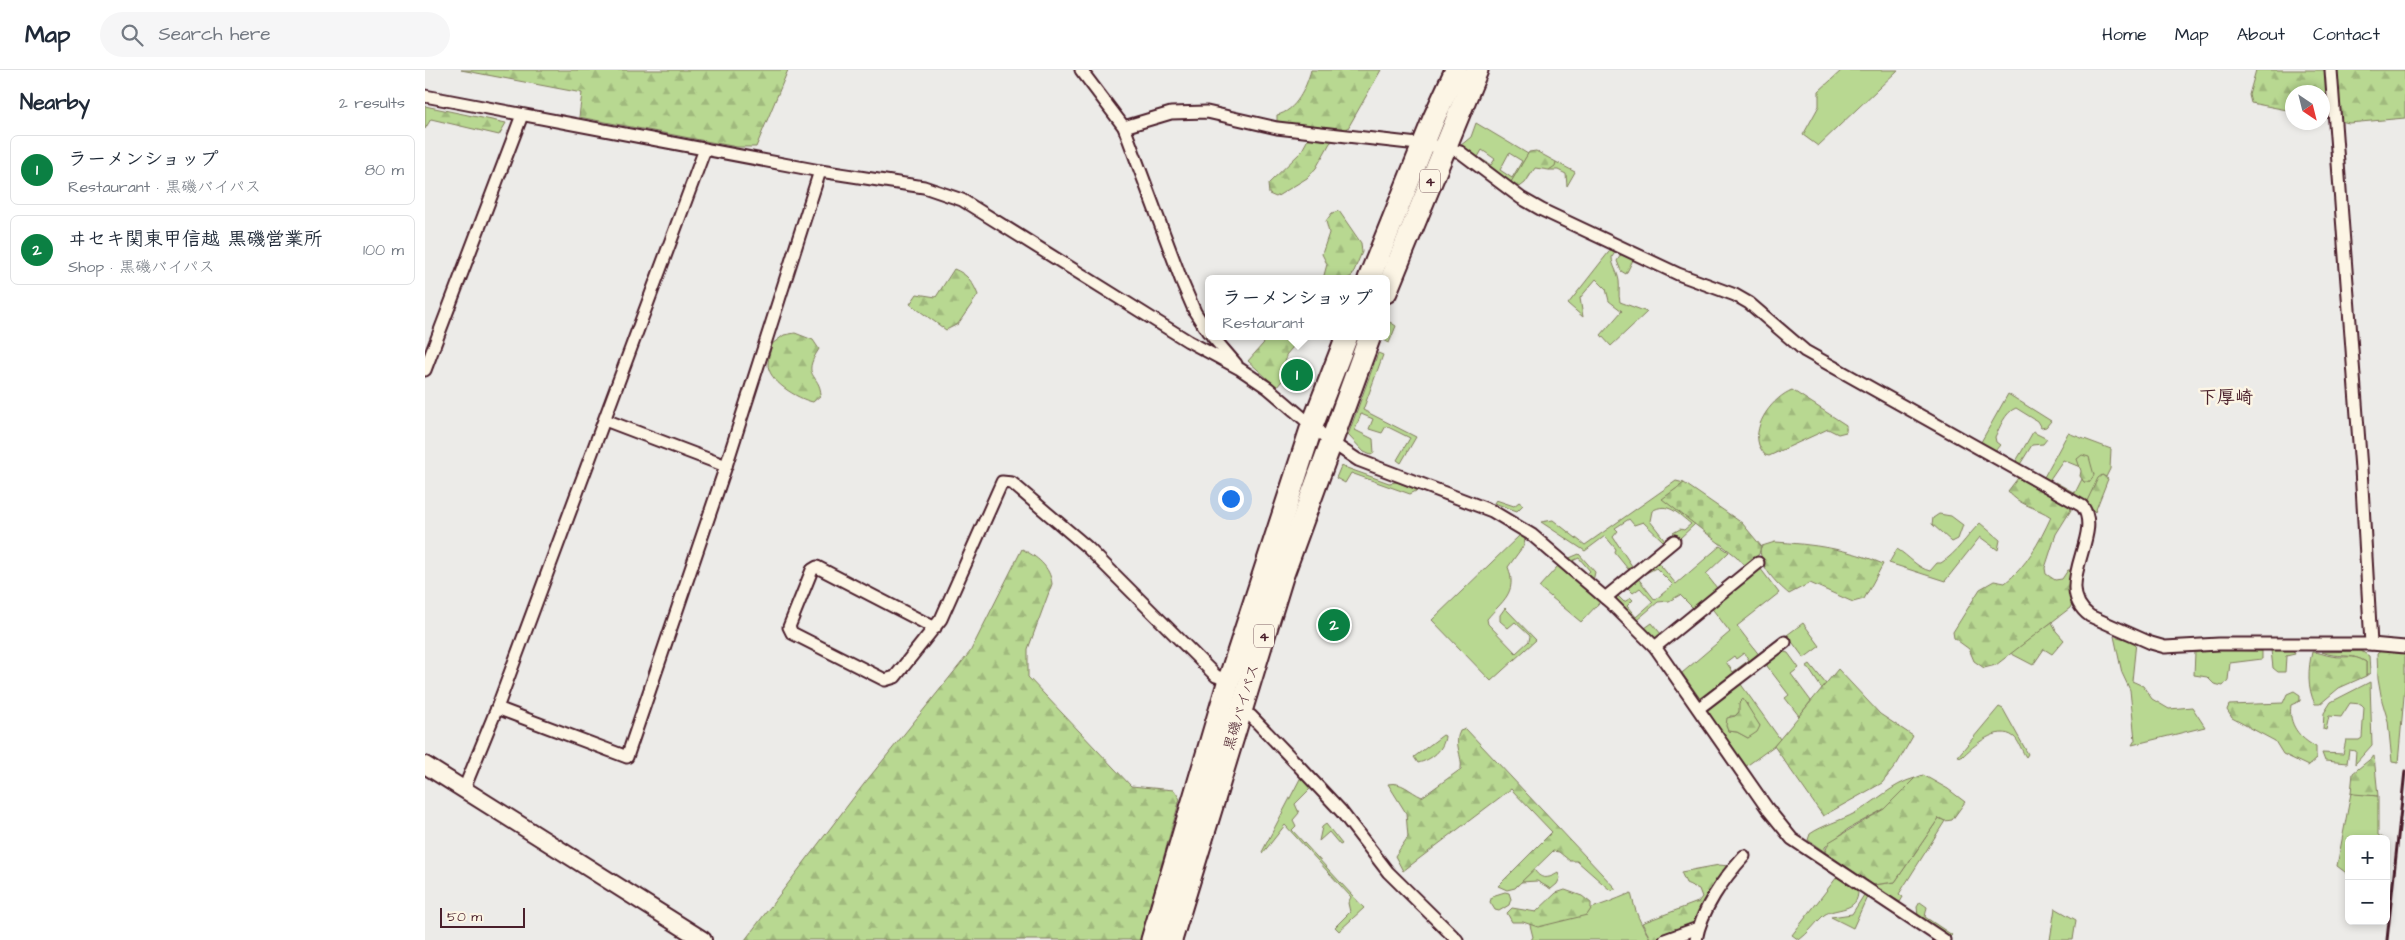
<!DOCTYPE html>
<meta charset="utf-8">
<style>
body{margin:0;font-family:"Architects Daughter","Klee One",sans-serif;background:#f6f6f7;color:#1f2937}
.controls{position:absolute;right:15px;bottom:15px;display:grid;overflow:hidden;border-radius:8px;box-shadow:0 2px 8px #0003}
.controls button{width:45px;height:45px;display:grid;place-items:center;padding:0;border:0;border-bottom:1px solid #e0e1e3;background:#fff;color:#1f2937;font:25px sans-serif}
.compass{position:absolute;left:1860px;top:15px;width:45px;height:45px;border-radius:50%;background:#fff;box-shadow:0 2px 8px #0003;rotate:145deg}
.scale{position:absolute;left:15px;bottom:12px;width:85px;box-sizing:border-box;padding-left:5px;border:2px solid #4a1f2b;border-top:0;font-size:14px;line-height:18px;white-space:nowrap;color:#4a1f2b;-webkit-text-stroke:4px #fcf5e5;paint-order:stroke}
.you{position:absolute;left:805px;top:428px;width:18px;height:18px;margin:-12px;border:4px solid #fff;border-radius:50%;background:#1a73e8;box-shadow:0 0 0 8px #1a73e833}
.badge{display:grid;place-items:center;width:32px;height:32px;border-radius:50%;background:#0b8043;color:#fff;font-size:16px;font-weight:700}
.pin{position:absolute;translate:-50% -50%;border:2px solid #fff;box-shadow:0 1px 5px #0006}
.popup{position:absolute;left:780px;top:205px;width:185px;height:65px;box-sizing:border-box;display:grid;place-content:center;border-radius:8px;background:#fff;filter:drop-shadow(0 1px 4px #0005);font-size:16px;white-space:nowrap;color:#747a83}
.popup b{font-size:19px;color:#1f2937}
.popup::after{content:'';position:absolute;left:50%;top:100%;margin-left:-10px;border:10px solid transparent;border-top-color:#fff}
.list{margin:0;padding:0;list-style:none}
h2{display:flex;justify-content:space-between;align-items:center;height:65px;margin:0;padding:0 20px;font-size:21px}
h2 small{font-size:16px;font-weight:400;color:#747a83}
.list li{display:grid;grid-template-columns:32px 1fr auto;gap:15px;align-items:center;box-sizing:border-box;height:70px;margin:0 10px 10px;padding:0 10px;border:1px solid #e0e1e3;border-radius:8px}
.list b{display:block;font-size:19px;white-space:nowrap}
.list p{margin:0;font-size:16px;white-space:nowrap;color:#747a83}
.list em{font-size:16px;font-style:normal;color:#747a83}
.icon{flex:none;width:28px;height:28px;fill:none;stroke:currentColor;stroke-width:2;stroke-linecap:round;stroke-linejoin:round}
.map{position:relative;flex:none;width:1980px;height:870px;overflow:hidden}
header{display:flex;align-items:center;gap:30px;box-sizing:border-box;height:70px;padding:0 25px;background:#fff;border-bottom:1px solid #e0e1e3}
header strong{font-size:24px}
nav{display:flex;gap:28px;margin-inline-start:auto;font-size:18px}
.search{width:350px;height:45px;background:#f6f6f7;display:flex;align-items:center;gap:12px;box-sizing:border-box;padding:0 18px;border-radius:28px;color:#747a83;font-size:19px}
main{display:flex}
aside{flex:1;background:#fff}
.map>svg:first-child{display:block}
.grass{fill:#b8d891;stroke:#817c5e;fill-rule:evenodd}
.forest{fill:url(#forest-firs);stroke:#817c5e}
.cemetery{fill:url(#cemetery-stones);stroke:#817c5e}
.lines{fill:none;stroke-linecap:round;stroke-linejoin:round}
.street-casing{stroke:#4a1f2b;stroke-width:15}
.secondary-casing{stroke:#4a1f2b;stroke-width:20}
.highway-casing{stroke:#4a1f2b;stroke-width:25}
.street{stroke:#fcf5e5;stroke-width:11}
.secondary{stroke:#fcf5e5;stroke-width:16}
.highway{stroke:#fcf5e5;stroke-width:21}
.rail{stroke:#4a1f2b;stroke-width:3}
.labels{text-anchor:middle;stroke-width:5;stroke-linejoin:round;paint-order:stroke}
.shield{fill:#fcf5e5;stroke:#7f5f63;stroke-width:1}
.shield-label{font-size:14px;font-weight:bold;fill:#4a1f2b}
.street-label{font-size:15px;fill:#4a1f2b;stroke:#fcf5e5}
.quarter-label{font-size:18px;font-weight:bold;fill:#4a1f2b;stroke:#fcf5e5}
</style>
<header>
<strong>Map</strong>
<div class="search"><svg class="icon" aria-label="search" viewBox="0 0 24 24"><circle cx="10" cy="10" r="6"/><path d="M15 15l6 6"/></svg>Search here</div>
<nav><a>Home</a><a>Map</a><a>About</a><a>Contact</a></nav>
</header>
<main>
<aside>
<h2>Nearby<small>2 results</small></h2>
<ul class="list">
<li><span class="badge">1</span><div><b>ラーメンショップ</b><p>Restaurant · 黒磯バイパス</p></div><em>80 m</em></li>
<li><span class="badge">2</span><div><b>ヰセキ関東甲信越 黒磯営業所</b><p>Shop · 黒磯バイパス</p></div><em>100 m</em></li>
</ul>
</aside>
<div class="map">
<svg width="1980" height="870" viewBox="0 0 1980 870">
<defs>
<pattern id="forest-firs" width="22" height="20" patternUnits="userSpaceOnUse" patternTransform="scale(1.25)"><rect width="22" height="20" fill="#b8d891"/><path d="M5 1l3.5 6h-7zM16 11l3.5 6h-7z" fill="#a0b97d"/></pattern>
<pattern id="cemetery-stones" width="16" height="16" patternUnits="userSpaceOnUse" patternTransform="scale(1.25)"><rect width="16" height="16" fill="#b8d891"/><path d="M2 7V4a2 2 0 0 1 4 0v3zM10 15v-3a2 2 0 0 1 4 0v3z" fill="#a0b97d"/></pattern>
</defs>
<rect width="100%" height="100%" fill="#ecebe8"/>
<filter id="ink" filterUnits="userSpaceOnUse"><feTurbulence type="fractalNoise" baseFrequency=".02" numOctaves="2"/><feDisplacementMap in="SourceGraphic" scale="10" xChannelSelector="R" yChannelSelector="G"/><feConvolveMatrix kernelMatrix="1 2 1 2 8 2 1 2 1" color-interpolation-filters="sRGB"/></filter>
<g filter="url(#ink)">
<g class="grass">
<path d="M1417,0H1473L1393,76L1378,65L1394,36V21Z"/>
<path d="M1051,53L1103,84L1085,114L1035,76L1046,67ZM1057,80L1070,89L1066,95L1053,87ZM1084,83L1097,91L1087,108L1075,100Z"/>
<path d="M1131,92L1150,102L1142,116L1141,104L1133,100H1124Z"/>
<path d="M1187,178L1191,181L1187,187C1187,196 1193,202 1194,211C1195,218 1193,224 1195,232L1222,242L1186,276L1176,265L1197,241L1184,231L1181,219L1171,209L1155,228L1158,247L1143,234Z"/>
<path d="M1197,183L1209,188L1201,204L1196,201L1192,191Z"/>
<path d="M965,252L971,256L964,273L959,270Z"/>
<path d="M953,283L958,285L938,340L991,367L976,393L972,390L985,368L961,356L957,363L944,359L948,349L936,344L930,360L948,369L949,383L946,385L939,382L923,365Z"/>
<path d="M1583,324L1626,351L1621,357L1616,358L1612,351L1591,338C1580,342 1575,357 1570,367L1571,372L1575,375L1570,381L1556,372Z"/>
<path d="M1608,362L1622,369L1618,374L1607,375L1594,396L1590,393Z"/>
<path d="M1643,363L1686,379L1685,399L1681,407L1677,405L1661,433L1628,415L1630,412L1650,423L1657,409L1659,412H1665L1653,395L1655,397L1638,390L1623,412L1618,409Z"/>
<path d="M916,396L964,413L972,412L993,420L985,424L926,403L920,413L911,408Z"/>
<path d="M1251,411L1259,413L1238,429L1270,454L1254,469L1248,463L1255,459L1259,460L1266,454C1253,444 1243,431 1227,441L1225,451L1240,470L1238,471L1218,452L1209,455L1204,449L1190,458L1193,461L1188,467L1207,496L1203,499L1190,483L1191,479L1180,466L1160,481L1116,452L1128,450L1160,475Z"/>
<path d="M1071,430L1089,436L1094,432L1098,435L1092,441L1069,433Z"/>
<path d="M1514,444L1526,446L1538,455L1533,469L1527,472L1507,454L1508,448Z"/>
<path d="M1555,453L1575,470L1573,480L1555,467L1520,511L1464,493L1472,479C1484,486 1492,498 1505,501L1512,493H1516C1532,483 1541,467 1555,453Z"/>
<path d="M1095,465L1100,468L1099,475L1083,497C1093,523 1077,531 1062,549L1063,554L1091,583L1104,571L1105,566L1090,552L1083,558L1075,551V545L1080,538L1111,570L1066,611L1007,550Z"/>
<path d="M1295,476L1304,482L1281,504L1292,518L1268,538L1255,525L1244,531L1233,532L1212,550L1191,530V524L1199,532L1206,528L1208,530L1202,536L1211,547L1228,532L1215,518L1208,523L1201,516L1212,507L1230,530L1248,515L1231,498L1221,503L1219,501L1232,491L1251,514Z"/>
<path d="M1154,484L1170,502L1168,511L1161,505L1165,501L1154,488L1145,492L1142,489Z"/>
<path d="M1133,496L1175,532L1156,552L1114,517Z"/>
<path d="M1335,498L1354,523L1312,556L1335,586L1276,630L1257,603L1305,562L1285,536ZM1319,583L1324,590L1308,602L1301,592L1309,586L1311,589Z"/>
<path d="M1627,552L1631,561L1639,570L1627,584L1619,579L1608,595L1585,583Z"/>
<path d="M1227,553L1236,564L1230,569L1220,558Z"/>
<path d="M1378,553L1395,576L1379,588L1362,565Z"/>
<path d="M1689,566L1711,572L1707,611L1718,616L1727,629L1744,639L1767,637L1780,657L1707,675L1710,670L1705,620L1697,603Z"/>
<path d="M1980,577V615L1973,693L1967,692L1963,651L1957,631L1953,608L1952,584L1959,578Z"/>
<path d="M1794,580L1837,581V589L1805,593L1803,610L1798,616L1789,614L1782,607L1769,605L1770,582Z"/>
<path d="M1846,580H1868L1870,584L1861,586L1860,602H1853L1848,598Z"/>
<path d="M1356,581L1363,583L1374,598L1366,604L1386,631L1374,646L1360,628L1364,625L1342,596L1343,591Z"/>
<path d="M1936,581L1944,586L1945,603L1941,606V592C1925,582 1913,589 1897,582Z"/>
<path d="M1385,594L1401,614L1397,619L1382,596Z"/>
<path d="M1945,612L1947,675L1930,694L1931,681L1924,680L1922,693L1900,691L1897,683L1918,684L1921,670H1934L1937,668L1939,637L1936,634L1925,633L1916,647L1904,646L1901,660L1898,659L1899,643L1906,632Z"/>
<path d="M1315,613L1355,669L1349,676L1320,697L1281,639ZM1322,633L1323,639L1335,656L1323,668L1312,662L1303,661L1305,646H1310Z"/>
<path d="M1574,637L1578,639L1603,684L1601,687C1597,682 1594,671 1589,667C1573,654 1548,676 1537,687L1533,686Z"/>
<path d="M1018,665L1020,666C1019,680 1006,690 993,693L989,687Z"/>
<path d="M877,705L888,716L870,734L874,743L868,750L871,756L867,760L939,838L914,861L910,857L925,842L923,833L926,827L860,755L838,783L837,782Z"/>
<path d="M1490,708L1459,739L1423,759L1400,777V782L1383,770L1385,764C1398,755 1415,751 1430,743C1451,732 1467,714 1490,708Z"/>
<path d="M1926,723L1953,726V765L1960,769H1924V805L1912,796Z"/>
<path d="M1514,748L1520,751L1474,824L1478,827L1475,832L1448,815L1470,812Z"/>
<path d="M901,754L917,774L915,775L904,762L894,771L897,757Z"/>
<path d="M1109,799C1115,810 1123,809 1133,803L1135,808L1132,814L1126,819L1112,811L1096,812Z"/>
<path d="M1412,807L1433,820C1434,843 1410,837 1399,845C1390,853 1384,863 1374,870L1367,865Z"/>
<path d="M1080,822L1084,823L1086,829L1084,835L1074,841L1070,840L1065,832L1067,826Z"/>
<path d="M1206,823C1211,844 1214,851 1226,870H1106L1108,867L1104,851C1140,849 1173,837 1206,823Z"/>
<path d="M1439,825L1442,827L1428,858L1406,847L1427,844Z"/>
<path d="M1495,832L1502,837L1500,847L1527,865L1525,867L1493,846L1492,837Z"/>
<path d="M1630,838L1651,850L1648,870H1625Z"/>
</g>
<g class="forest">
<path d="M36,0H363L331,77H312L154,47L157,23Z"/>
<path d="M886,0H956L923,58L905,73L891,98L882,108L851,127L844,124L843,114L876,82L888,60L852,52V45C871,41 881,18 886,0Z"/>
<path d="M1831,0H1980V48L1924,53L1898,47V22H1868L1867,41L1826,33L1824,25Z"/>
<path d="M0,36L81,53L74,65L6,49L0,59Z"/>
<path d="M1111,81L1131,92L1130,96L1124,100L1110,98L1100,113L1092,119L1085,114L1086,112L1104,82Z"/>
<path d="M914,141L936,173L937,182L927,206L921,209H898L902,194L897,184L904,163L901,151L907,143Z"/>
<path d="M529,199C542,204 548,212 553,225L533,254L521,260L485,234L492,224L511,227Z"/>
<path d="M370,263L388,270L394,279C375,308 395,303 396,325L388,332C373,329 342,311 343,293C343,287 346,280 347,274L359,265Z"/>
<path d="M845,266H873V271L861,285L860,307L852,317L823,291Z"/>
<path d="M1367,320L1421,355V362L1413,364L1403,359L1344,386L1340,385C1338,382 1335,378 1334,375C1327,354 1349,327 1367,320Z"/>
<path d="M1657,385L1664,387L1669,405L1665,412H1659L1655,406L1656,401L1652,389Z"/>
<path d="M1677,405L1683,409L1670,442L1661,433L1673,408Z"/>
<path d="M1593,408L1644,434L1646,440L1631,464L1620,498L1621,504L1630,510L1637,509L1643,500H1648L1653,521L1645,538L1571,595L1559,598L1549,591L1544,579L1529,568L1528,562L1555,519L1569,511L1580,513C1601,497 1615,471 1626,447C1612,437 1594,436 1583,421Z"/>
<path d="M1350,472C1386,474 1425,479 1458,494L1439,529L1428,532L1385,513L1364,524C1350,512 1336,498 1335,479L1337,476Z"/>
<path d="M597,479C612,487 625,496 627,514L603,579V607L706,716L749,720L755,729L715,870H320L439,714L545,582Z"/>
<path d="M1887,582C1895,582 1899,585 1906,586C1921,589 1926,583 1941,592V606L1914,618L1895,634H1890C1882,618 1883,598 1887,582Z"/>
<path d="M1413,599L1455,644L1488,666L1472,694L1457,713L1398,746L1349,676Z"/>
<path d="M1869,621L1875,625V631L1866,635C1863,654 1874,668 1891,677V689L1883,696L1858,684L1850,671L1807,648L1802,640L1804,635L1858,633L1862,624Z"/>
<path d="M1318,629L1335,656L1332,662L1323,668L1312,662L1303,661L1301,656L1302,648L1310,646L1314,642V633Z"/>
<path d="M1041,659L1191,819L1185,820L1152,791H1145L1134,782L1128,781L1090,818L1082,820L1073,816L1127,762L1086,719L978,801L970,786L983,767L981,743L963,714C977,711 985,722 997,727L1036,699C1038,686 1028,674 1035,661Z"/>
<path d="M1949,686L1953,726L1929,724L1926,723L1928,703Z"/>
<path d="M1498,705L1523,719L1540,732L1527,750L1520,751L1514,748L1470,812L1448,815L1400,782L1404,772L1459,739L1490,708Z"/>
<path d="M1294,795L1304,796L1273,854L1235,870H1226L1217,853L1273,832L1277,827L1274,819L1261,813L1256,802Z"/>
<path d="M1140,820L1157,826L1166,833V839L1162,845L1113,857L1098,852H1087L1082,843L1087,838L1111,842L1131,823Z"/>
</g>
<path class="cemetery" d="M1259,413L1317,453L1336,476L1334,484L1320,496L1311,486L1237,429Z"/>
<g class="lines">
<defs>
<g id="street">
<path d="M656,0L699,57L757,212L770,242L783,262"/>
<path d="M1906,0L1936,399L1946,574"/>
<path d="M0,26L395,101L499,117L537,130L763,271L815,299L843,318L906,372L933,390L1067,441L1107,465L1186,533L1230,577L1342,738L1367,769L1519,870"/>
<path d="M699,57L746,43L782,42L852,58L1019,77L1035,82L1096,128L1117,140L1253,204L1310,225L1324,233L1380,281L1657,436C1680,464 1625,517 1665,546L1726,573L1740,577L1794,574H1946L1980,577"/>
<path d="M787,266L811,294"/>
<path d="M0,300L97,45"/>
<path d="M180,350L301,396"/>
<path d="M1180,528L1249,471"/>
<path d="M510,558L392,497L387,500L364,557L367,563L460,610L470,607L516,549L577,412L587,413L662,477L791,606L804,610"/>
<path d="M1230,577L1333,493"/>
<path d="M72,638L202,687L301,396L395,101"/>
<path d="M1274,638L1360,572"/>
<path d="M814,643L826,646L871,693L916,741L963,802L1032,870"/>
<path d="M39,719L72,638L280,79"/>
<path d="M1240,870L1273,858"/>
<path d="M1271,870C1276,840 1299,808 1319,786"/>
</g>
<path id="secondary" d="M0,695L278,870"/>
<g id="highway">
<path d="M944,209L1009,48L1031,0"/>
<path d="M961,222L1052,0"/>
<path d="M727,870L804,610L887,356L922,266"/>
<path d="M746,870L857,507L945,266"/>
</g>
</defs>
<use href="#street" class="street-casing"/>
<use href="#secondary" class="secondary-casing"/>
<use href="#highway" class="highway-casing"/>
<use href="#street" class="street"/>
<use href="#secondary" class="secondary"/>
<use href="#highway" class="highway"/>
<path class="rail" d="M1962,870L1980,701"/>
</g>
</g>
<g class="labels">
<g class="shield">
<rect x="995" y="99.5" width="20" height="23" rx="4"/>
<rect x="829" y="554.5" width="20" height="23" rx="4"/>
</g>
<g class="shield-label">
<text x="1005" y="116">4</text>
<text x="839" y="571">4</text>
</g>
<g class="street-label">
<text transform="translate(816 637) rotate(-73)" y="5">黒磯バイパス</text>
</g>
<g class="quarter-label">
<text x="1801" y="333">下厚崎</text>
</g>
</g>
</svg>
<div class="controls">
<button>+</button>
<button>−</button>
</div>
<svg class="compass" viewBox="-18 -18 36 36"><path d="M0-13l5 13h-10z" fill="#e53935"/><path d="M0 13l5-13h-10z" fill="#747a83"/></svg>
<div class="scale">50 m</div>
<div class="you"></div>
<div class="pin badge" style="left:872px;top:305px">1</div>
<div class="popup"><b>ラーメンショップ</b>Restaurant</div>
<div class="pin badge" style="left:909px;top:555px">2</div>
</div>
</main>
